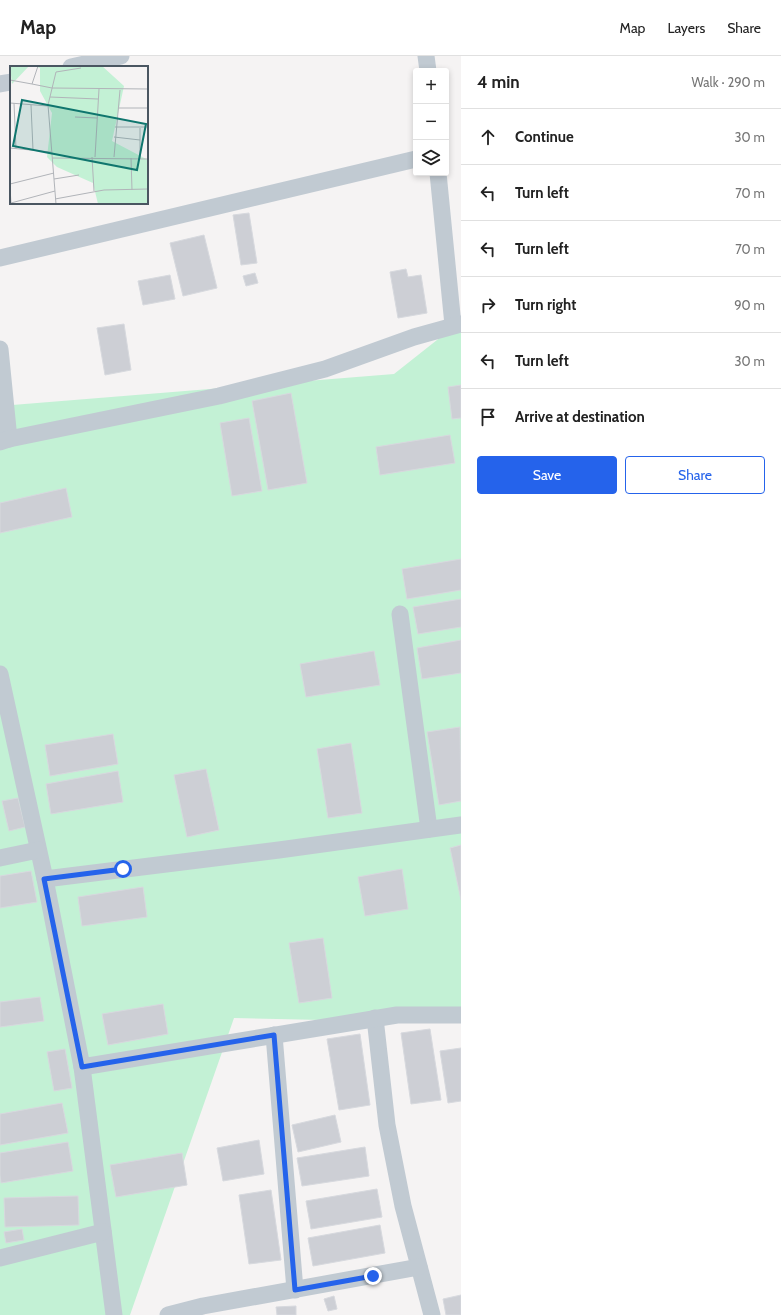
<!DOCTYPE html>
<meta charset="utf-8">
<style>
body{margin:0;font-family:Cabin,sans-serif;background:#f6f6f6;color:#222}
.controls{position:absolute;right:12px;top:12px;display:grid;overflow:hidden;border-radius:4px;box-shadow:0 2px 6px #0003}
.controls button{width:36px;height:36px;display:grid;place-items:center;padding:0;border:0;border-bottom:1px solid #e0e0e0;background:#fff;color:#222;font:20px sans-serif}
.stop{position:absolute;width:12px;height:12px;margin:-9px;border:3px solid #2563eb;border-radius:50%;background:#fff}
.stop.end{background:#2563eb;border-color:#fff;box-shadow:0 1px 4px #0008}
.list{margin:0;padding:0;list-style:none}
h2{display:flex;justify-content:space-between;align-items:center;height:52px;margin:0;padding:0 16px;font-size:17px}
h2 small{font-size:13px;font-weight:400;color:#767676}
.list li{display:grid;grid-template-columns:26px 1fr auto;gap:12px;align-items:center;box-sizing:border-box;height:56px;padding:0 16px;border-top:1px solid #e0e0e0}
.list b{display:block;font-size:15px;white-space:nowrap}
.list em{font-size:13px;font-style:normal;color:#767676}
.actions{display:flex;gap:8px;padding:12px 16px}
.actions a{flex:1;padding:9px 0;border:1px solid #2563eb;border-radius:4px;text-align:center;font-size:14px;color:#2563eb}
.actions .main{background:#2563eb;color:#fff}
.icon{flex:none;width:22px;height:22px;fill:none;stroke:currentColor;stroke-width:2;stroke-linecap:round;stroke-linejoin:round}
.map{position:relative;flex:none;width:461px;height:1259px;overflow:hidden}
header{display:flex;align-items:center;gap:24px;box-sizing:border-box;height:56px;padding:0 20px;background:#fff;border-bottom:1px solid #e0e0e0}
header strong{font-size:19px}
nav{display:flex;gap:22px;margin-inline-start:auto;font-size:14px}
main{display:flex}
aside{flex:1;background:#fff}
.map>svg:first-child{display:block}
.green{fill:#c3f1d5}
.building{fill:#cdcfd5;stroke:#d7d9de}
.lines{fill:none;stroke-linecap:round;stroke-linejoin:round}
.street{stroke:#c1cad2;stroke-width:17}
.route{stroke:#2563eb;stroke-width:5}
.inset-road{fill:none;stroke:#b1b4b9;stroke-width:1}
.view{fill:#0f766e;fill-opacity:0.15;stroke:#0f766e;stroke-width:2}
.inset-edge{fill:none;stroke:#4a5661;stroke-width:2}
</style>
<header>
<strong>Map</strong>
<nav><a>Map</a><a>Layers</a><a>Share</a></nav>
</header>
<main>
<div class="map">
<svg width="461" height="1259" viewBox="0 0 461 1259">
<rect width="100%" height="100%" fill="#f5f3f3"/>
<path class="green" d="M461,265V967L234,962L130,1259H0V350L394,318Z"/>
<g class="building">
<path d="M249,157L257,207L241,209L233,159Z"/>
<path d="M204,179L217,232L183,240L170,187Z"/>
<path d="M406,213L408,221L421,219L427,257L398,262L390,216Z"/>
<path d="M255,217L258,227L246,230L243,220Z"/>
<path d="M170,219L175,243L143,249L138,225Z"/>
<path d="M124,268L131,314L105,319L97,272Z"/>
<path d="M461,329V362L452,363L448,331Z"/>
<path d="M291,337L307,427L268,434L252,345Z"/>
<path d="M249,362L262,435L232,440L220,367Z"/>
<path d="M450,379L455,407L380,419L376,391Z"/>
<path d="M66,432L72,461L0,477V447Z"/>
<path d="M461,503V534L407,543L402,513Z"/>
<path d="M461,543V571L418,578L413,551Z"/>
<path d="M461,584V617L422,623L417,592Z"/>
<path d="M374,595L380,629L306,641L300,608Z"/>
<path d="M460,671L461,745L439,749L427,676Z"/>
<path d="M113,678L118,708L50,720L45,689Z"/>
<path d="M351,687L362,757L328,762L317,693Z"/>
<path d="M206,713L219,774L187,781L174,719Z"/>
<path d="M118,715L123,746L51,758L46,728Z"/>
<path d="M18,742L25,771L9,775L2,745Z"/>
<path d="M461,789V844L450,792Z"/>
<path d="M402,813L408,853L365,860L358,821Z"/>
<path d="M31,815L37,846L0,852V820Z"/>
<path d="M143,831L147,861L82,870L78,841Z"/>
<path d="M323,882L332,942L299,947L289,887Z"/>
<path d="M40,941L44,965L0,971V946Z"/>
<path d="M163,948L168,978L108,989L102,958Z"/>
<path d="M430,973L441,1044L411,1048L401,977Z"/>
<path d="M360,978L370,1049L339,1054L327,983Z"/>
<path d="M461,992V1045L448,1047L440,995Z"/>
<path d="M65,993L72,1032L54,1035L47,996Z"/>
<path d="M62,1047L68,1077L0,1089V1058Z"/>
<path d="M335,1059L341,1086L298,1096L292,1069Z"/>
<path d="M259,1084L264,1118L223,1125L217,1092Z"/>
<path d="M68,1086L73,1115L1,1127L0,1119V1097Z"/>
<path d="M365,1091L369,1120L302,1130L297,1102Z"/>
<path d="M182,1097L187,1129L116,1141L110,1109Z"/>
<path d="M377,1133L382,1161L311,1173L306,1145Z"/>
<path d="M271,1134L281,1204L249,1208L239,1139Z"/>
<path d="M78,1140L79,1169L5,1171L4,1142Z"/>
<path d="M380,1169L385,1197L313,1210L308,1182Z"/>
<path d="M22,1173L24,1184L6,1187L4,1176Z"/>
<path d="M461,1239V1259H446L443,1243Z"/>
<path d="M334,1240L337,1253L328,1255L324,1243Z"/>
<path d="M296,1250V1259H277L276,1251Z"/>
</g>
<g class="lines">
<g class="street">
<path d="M426,0L428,15"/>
<path d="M71,11L121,0"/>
<path d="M0,28L11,26"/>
<path d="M438,117L453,269"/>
<path d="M0,202L416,103"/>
<path d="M0,293L9,383"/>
<path d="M0,386L9,383L219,340L325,313L414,281L461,268"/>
<path d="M400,558L429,773"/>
<path d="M0,618L45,823L82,1011L114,1259"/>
<path d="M0,802L38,794"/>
<path d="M45,823L279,794L461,769"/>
<path d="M375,962L387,1069L403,1150L432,1259"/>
<path d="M274,979L295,1234"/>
<path d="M82,1011L397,959H461"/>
<path d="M0,1202L103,1176"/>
<path d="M168,1259L203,1250L419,1211"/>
</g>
</g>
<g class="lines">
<path class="route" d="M123,813L44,823L82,1011L274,979L295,1234L373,1220"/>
</g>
<g transform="translate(10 10)">
<rect width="138" height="138" fill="#f5f3f3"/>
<path d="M0,0H19L2,18ZM23,0H92L114,20L102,75L138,94V138H88L83,117L47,101L37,91L42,47L30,25V2Z" fill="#c3f1d5"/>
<path class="inset-road" d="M0,14L22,18L28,0M22,18L42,22L138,23M40,31L88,33M0,37L38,40M4,37L6,83M21,39L23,84M108,42H138M65,51L87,52M105,61H138M130,62V93M104,71L130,74M0,82L41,86M82,91L84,125M85,91L89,23M104,91L110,24M42,92L138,93M121,92L122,124M44,113L69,109M0,118L44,107M0,121L1,138M45,133L94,124L138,123M1,137L45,125M46,138L38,39L46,6L71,2"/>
<path class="view" d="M12,34L136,58L127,104L3,80Z"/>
<rect width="138" height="138" class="inset-edge"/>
</g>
</svg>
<div class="controls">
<button>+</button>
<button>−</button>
<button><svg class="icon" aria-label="layers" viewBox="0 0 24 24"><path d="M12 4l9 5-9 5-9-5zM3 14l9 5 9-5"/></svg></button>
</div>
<div class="stop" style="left:123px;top:813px"></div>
<div class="stop end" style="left:373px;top:1220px"></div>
</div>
<aside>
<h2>4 min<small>Walk · 290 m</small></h2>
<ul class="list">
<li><svg class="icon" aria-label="ahead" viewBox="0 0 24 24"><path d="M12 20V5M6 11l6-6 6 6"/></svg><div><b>Continue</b></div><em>30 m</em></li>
<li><svg class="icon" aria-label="left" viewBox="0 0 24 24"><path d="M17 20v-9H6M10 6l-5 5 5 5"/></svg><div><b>Turn left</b></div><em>70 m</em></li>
<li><svg class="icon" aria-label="left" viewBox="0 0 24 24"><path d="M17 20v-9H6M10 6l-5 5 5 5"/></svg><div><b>Turn left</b></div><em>70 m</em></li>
<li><svg class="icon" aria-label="right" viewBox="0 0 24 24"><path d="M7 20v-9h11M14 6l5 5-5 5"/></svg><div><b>Turn right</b></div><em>90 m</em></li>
<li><svg class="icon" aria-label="left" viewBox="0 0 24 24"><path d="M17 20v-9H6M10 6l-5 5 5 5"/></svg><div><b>Turn left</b></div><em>30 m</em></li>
<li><svg class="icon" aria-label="arrive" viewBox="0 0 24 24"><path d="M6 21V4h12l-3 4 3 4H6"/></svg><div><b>Arrive at destination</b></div></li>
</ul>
<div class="actions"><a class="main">Save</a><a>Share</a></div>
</aside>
</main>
